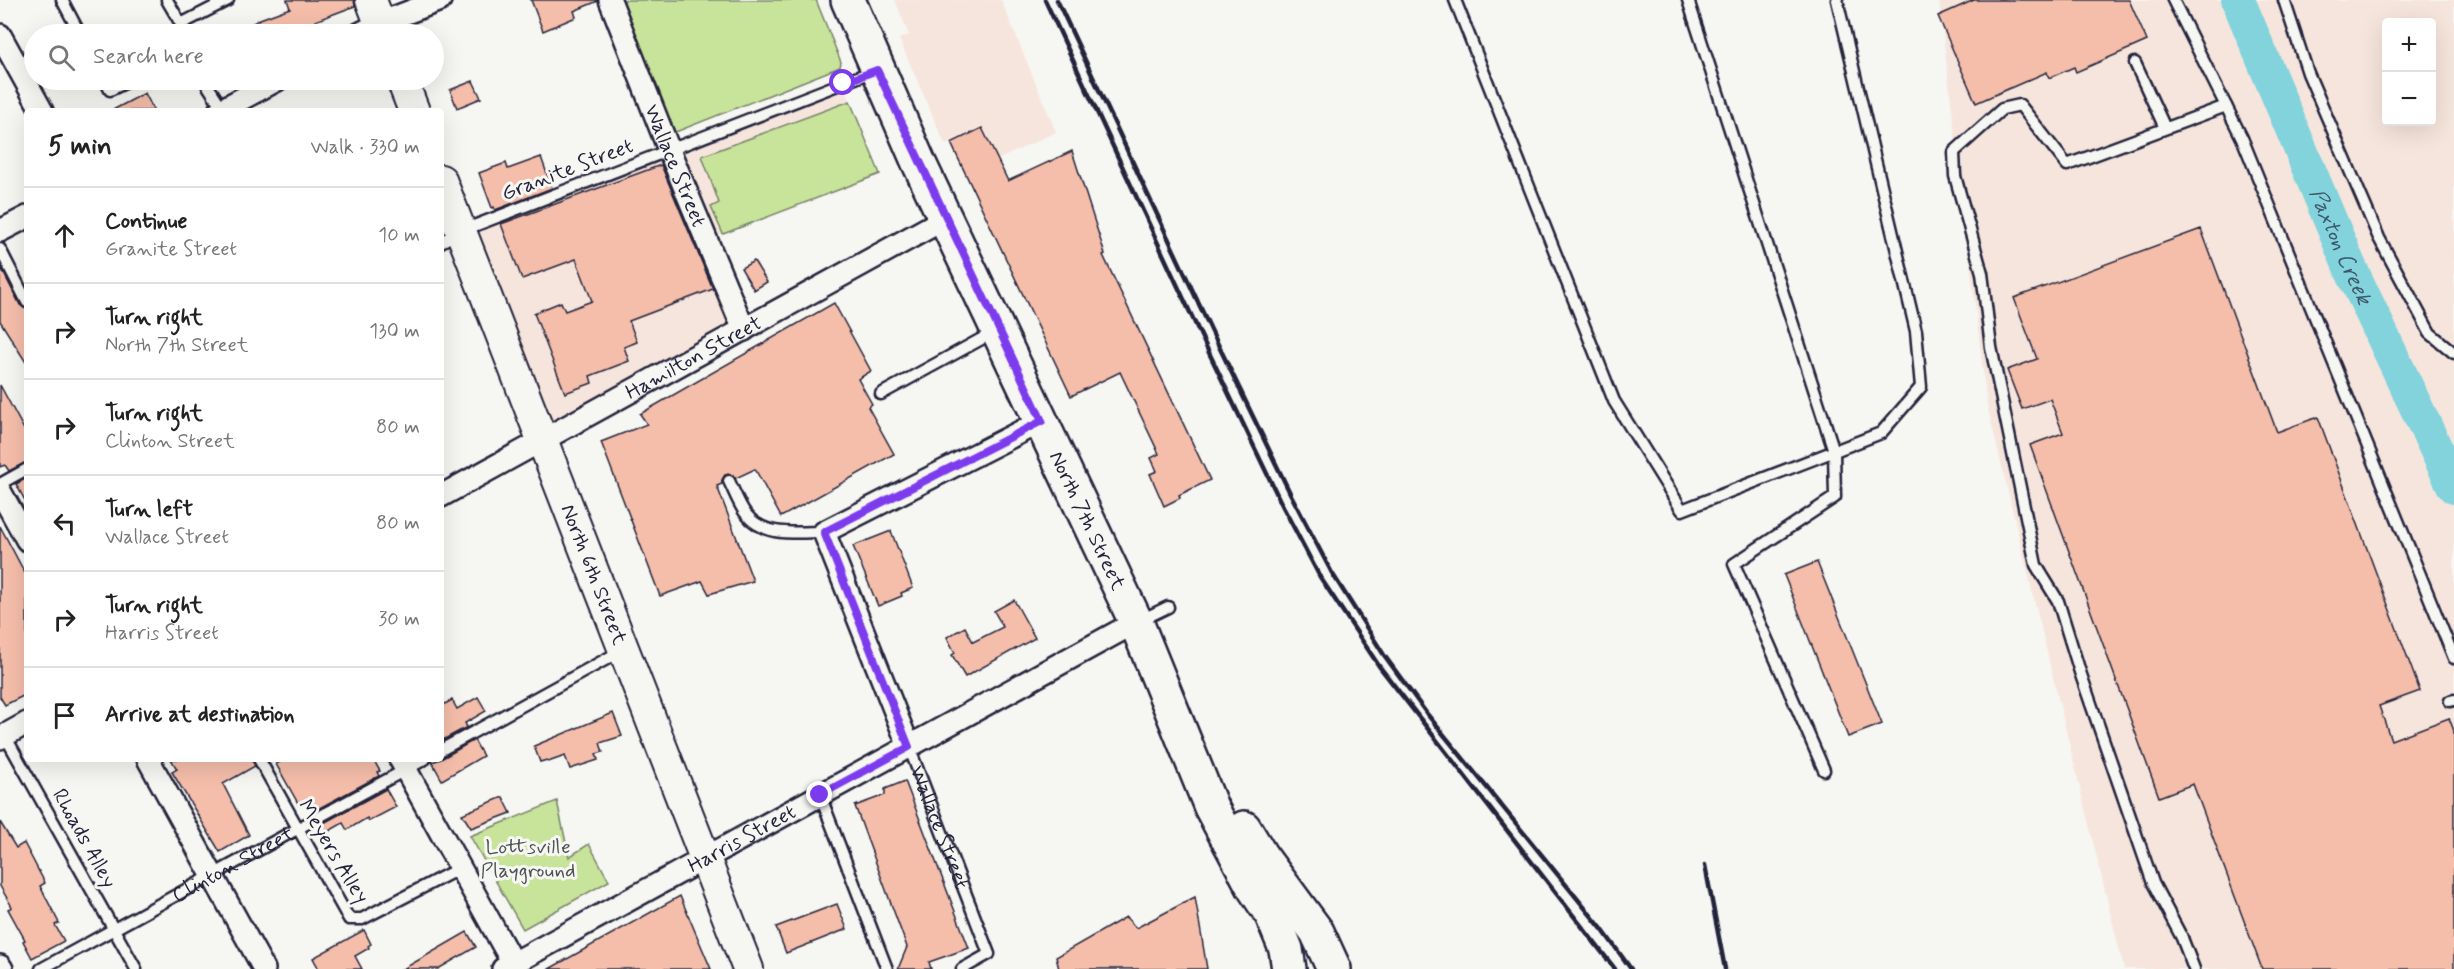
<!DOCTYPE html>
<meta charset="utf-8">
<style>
body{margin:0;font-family:Mynerve,sans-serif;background:#f6f6f6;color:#222}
.controls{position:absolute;right:18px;top:18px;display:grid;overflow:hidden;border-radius:6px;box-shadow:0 6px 24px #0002}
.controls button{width:54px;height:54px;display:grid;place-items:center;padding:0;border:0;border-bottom:2px solid #e0e0e0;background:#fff;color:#222;font:30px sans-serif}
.stop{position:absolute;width:18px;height:18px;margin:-14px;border:4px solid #7c3aed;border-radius:50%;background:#fff}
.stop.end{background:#7c3aed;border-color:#fff;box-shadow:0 2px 6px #0008}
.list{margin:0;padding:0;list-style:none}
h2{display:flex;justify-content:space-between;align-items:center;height:78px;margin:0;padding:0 24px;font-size:26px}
h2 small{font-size:20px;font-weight:400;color:#767676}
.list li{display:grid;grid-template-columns:39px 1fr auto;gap:18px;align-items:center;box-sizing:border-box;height:96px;padding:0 24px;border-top:2px solid #e0e0e0}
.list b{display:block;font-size:22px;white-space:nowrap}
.list p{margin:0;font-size:20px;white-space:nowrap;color:#767676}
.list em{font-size:20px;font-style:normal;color:#767676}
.icon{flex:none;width:33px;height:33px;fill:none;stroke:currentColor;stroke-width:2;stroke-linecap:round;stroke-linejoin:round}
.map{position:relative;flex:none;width:2454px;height:969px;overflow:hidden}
.search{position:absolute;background:#fff;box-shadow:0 6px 24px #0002;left:24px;top:24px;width:420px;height:66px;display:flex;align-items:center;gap:15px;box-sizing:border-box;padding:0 21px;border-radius:33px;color:#767676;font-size:22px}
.panel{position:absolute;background:#fff;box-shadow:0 6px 24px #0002;left:24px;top:108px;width:420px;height:654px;border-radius:6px}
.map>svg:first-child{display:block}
.built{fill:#f6e5dc;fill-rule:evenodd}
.green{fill:#c8e39a;stroke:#75826a;stroke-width:1.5}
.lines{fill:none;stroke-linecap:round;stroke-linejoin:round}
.river{stroke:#82d3dc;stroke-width:34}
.building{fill:#f5beaa;stroke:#22223b;stroke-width:1.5}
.service-casing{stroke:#22223b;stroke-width:15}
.minor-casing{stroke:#22223b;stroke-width:26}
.secondary-casing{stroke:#22223b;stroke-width:34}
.primary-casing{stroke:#22223b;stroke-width:38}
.service{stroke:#f6f6f2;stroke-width:10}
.minor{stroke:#f6f6f2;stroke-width:21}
.secondary{stroke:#f6f6f2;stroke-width:30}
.primary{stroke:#f6f6f2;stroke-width:33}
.rail{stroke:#22223b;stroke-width:4.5}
.route{stroke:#7c3aed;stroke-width:8}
.labels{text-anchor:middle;stroke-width:6;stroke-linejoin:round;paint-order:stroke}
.street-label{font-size:21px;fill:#22223b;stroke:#f6f6f2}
.park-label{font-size:21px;fill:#4c5253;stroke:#f6f6f2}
.water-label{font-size:22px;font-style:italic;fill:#3f576b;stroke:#f6f6f2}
</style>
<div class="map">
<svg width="2454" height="969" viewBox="0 0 2454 969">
<rect width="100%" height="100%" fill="#f6f6f2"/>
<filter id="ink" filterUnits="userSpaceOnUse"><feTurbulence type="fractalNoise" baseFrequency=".0167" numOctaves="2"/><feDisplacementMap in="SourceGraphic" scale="12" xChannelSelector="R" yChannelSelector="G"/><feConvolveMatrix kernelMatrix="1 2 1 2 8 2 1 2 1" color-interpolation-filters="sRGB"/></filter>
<g filter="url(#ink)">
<g class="built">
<path d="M895,0H1001L1056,132L997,160L982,128L945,144L899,39L909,35Z"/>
<path d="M1939,0H2454V969H2124L1987,405ZM2386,22H2432V122H2386Z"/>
<path d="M843,83L880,174L706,240L744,330L542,441L461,231Z"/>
</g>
<g class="green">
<path d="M623,0H816L841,62L840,67L673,133Z"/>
<path d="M850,101L880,174L723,234L711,207L719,203L702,156Z"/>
<path d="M557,801L569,857L589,844L609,881L523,929L470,836Z"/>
</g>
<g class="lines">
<path class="river" id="s1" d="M2238,0L2349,265L2454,487"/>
</g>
<g class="building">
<path d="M287,0H354L355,6L315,21L317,26L298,33L296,27L280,34H234L260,19L290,8Z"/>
<path d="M531,0H598V1L574,11L576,17L543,31Z"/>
<path d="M1974,0H2129L2147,41L2076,72L2074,67L2049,78L2047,72L1976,103L1938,16Z"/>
<path d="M473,81L481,98L457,108L450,90Z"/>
<path d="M145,93L154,111H111Z"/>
<path d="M982,128L1008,181L1072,151L1105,254L1103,255L1210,480L1179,495L1180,498L1164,506L1150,474L1157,471L1151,458L1159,454L1120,372L1071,396L951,143Z"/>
<path d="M541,157L552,188L495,210L494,207L492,208L479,173L506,163L508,169Z"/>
<path d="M661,165L713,289L629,321L637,342L624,347L629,361L590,376L592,383L565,393L534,313L561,302L565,311L592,301L576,259L522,279L501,224Z"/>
<path d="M2201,229L2277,432L2318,417L2420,691L2379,706L2391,740L2449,718L2454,731V969H2262L2193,784L2159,797L2030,445L2063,433L2050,399L2022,409L2007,370L2037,359L2014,298Z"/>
<path d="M754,261L767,282L754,290L741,268Z"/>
<path d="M0,266L20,305L27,309V364L0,321Z"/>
<path d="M834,303L871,371L858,379L872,404L868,407L894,454L781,517L755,469L736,478L730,474L725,475L722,480V484L717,486L753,581L709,594L702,581L660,596L601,442L647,424L640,414Z"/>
<path d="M0,385L27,435V462L9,471L5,465L0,467Z"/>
<path d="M27,478V504L16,484Z"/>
<path d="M0,526L27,577V694L5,705L0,697Z"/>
<path d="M891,531L913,588L901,593L902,596L878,606L853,546Z"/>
<path d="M1817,562L1882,724L1848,737L1784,575Z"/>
<path d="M1014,600L1035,638L965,677L952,655L955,653L947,637L965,627L973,642L1003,627L994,611Z"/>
<path d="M478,697L486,711L465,723L467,727L441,741V706L452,700L457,709Z"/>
<path d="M613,713L622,736L600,743L603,752L596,754L598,760L570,769L565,756L548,762L547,760L540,762L534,746Z"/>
<path d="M474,740L483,756L442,780L432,762L441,759Z"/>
<path d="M171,759H252L255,766L223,784L249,835L220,852L172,772L177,769Z"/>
<path d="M285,759H373L380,771L377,772L379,776L312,812L306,801L299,805L276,764Z"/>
<path d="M905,781L969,948L929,962L931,969H898L907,947L855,806L885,795V789Z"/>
<path d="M386,789L396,807L369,821L367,818L347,830L343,823L324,834L320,825Z"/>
<path d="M503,797L511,813L471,828L462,814Z"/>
<path d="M0,822L16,848L24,843L45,883L40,886L59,923L55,925L64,941L32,958L23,941L25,940L8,909L12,907L0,886Z"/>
<path d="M680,896L711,969H549Z"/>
<path d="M1195,897L1207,969H1059L1056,957L1126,917L1136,928Z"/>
<path d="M837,904L847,929L786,953L776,927Z"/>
<path d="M364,930L371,944L368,946L369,948L355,956L362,969H319L313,958Z"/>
<path d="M467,932L476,947L438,969H403Z"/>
</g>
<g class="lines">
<defs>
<g id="service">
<path d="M62,0L80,34"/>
<path d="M167,0L181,24"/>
<path d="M1455,0L1614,401L1682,510L1881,433L1921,387L1916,331L1837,0"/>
<path d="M1688,0L1834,451L1835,497L1734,564L1824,770"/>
<path d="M2173,0L2242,138L2454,658"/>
<path d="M2284,0L2308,73L2379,238L2430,333L2454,353"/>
<path d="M180,34L181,24L228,0"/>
<path d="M2135,63L2165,128"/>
<path d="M105,80L110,90L131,80"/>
<path d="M204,80L223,109"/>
<path d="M441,242L461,231L876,70"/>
<path d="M0,249L27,302"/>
<path d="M881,394L996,331"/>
<path d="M729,481C734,491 739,505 746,514C764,538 798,532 824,532"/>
<path d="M0,484L27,469"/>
<path d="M1139,621L1168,607"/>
<path d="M2450,701L2454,700"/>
<path d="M4,734L136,969"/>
<path id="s2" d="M909,747L989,954L962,969"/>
<path d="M441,750L623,650"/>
<path d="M259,759L349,919H362L460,868"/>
<path d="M820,795L887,969"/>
<path id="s3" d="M41,969L425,759"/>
<path d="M2194,969L2182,938L2153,883L2080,672L2058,601L2036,565L1991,347L1982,273L1955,176L1954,152L2002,109L2020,105L2067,165L2226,106"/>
</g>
<g id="minor">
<path id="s4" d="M610,0L669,150L744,330"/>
<path d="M359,34L380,23L440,0"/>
<path d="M0,35L42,111"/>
<path d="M219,111L277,80"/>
<path d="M0,231L27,217"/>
<path d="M0,491L27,540"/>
<path id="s5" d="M441,496L946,218"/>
<path d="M0,738L27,723"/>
<path d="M909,747L824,532L1042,421"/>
<path d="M148,759L264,969"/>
<path d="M400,759L516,969"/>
<path d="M0,966L2,969"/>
<path id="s6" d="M503,969L1136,622"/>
</g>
<g id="secondary">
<path d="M371,0L384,34"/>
<path d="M402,80L414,111"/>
<path id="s7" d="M441,180L748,969"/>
</g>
<g id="primary">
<path id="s8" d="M848,0L918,161L1136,622L1211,807L1254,888L1272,915L1286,949L1289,969"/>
<path d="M1244,828L1261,856L1317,932L1334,969"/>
</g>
</defs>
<use href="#service" class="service-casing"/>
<use href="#minor" class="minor-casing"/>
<use href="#secondary" class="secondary-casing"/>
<use href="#primary" class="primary-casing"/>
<use href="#service" class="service"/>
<use href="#minor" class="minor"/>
<use href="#secondary" class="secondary"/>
<use href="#primary" class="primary"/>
<g class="rail">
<path d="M1045,0L1201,336L1283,507L1320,577L1379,666L1615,969"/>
<path d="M1057,0L1212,332L1291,495L1332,573L1384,655L1427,714L1602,929L1631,969"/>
<path d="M1705,865L1725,969"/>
</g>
</g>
</g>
<g class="lines" filter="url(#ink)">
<path class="route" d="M820,795L909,747L824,532L1042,421L877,70L843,83"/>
</g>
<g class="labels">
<g class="street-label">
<text dy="7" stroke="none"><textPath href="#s4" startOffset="178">Wallace Street</textPath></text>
<text transform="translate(567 169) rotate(-21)" y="7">Granite Street</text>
<text dy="7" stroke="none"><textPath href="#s5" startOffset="288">Hamilton Street</textPath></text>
<text dy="7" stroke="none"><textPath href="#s8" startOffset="573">North 7th Street</textPath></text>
<text dy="7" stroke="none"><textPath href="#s7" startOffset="423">North 6th Street</textPath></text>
<text dy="7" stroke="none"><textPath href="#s2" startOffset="86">Wallace Street</textPath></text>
<text transform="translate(85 838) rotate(61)" y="7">Rhoads Alley</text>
<text dy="7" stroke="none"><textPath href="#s6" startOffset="272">Harris Street</textPath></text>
<text transform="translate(334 851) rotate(59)" y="7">Meyers Alley</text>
<text dy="7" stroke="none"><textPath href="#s3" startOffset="219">Clinton Street</textPath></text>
</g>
<g class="park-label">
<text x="528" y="853">Lottsville<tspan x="528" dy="24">Playground</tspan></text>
</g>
<g class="water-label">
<text dy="8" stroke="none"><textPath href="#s1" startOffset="267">Paxton Creek</textPath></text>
</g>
</g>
</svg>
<div class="controls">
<button>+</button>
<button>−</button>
</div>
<div class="stop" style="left:843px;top:83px"></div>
<div class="stop end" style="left:820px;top:795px"></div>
<div class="search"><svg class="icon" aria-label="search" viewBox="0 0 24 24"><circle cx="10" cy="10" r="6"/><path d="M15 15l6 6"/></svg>Search here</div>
<section class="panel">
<h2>5 min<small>Walk · 330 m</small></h2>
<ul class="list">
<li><svg class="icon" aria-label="ahead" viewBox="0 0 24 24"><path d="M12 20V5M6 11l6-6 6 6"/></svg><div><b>Continue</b><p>Granite Street</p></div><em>10 m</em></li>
<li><svg class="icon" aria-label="right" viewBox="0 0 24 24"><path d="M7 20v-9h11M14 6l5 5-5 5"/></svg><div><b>Turn right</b><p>North 7th Street</p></div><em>130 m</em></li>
<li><svg class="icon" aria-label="right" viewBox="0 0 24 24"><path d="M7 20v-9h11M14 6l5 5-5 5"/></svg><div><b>Turn right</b><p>Clinton Street</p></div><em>80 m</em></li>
<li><svg class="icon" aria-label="left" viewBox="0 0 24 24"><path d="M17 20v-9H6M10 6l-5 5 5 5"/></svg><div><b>Turn left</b><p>Wallace Street</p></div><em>80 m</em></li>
<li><svg class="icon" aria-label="right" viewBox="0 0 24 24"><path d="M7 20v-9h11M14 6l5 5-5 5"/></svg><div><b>Turn right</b><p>Harris Street</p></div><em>30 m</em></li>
<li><svg class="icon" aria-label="arrive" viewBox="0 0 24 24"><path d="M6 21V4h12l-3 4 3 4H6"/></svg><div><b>Arrive at destination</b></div></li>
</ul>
</section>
</div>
